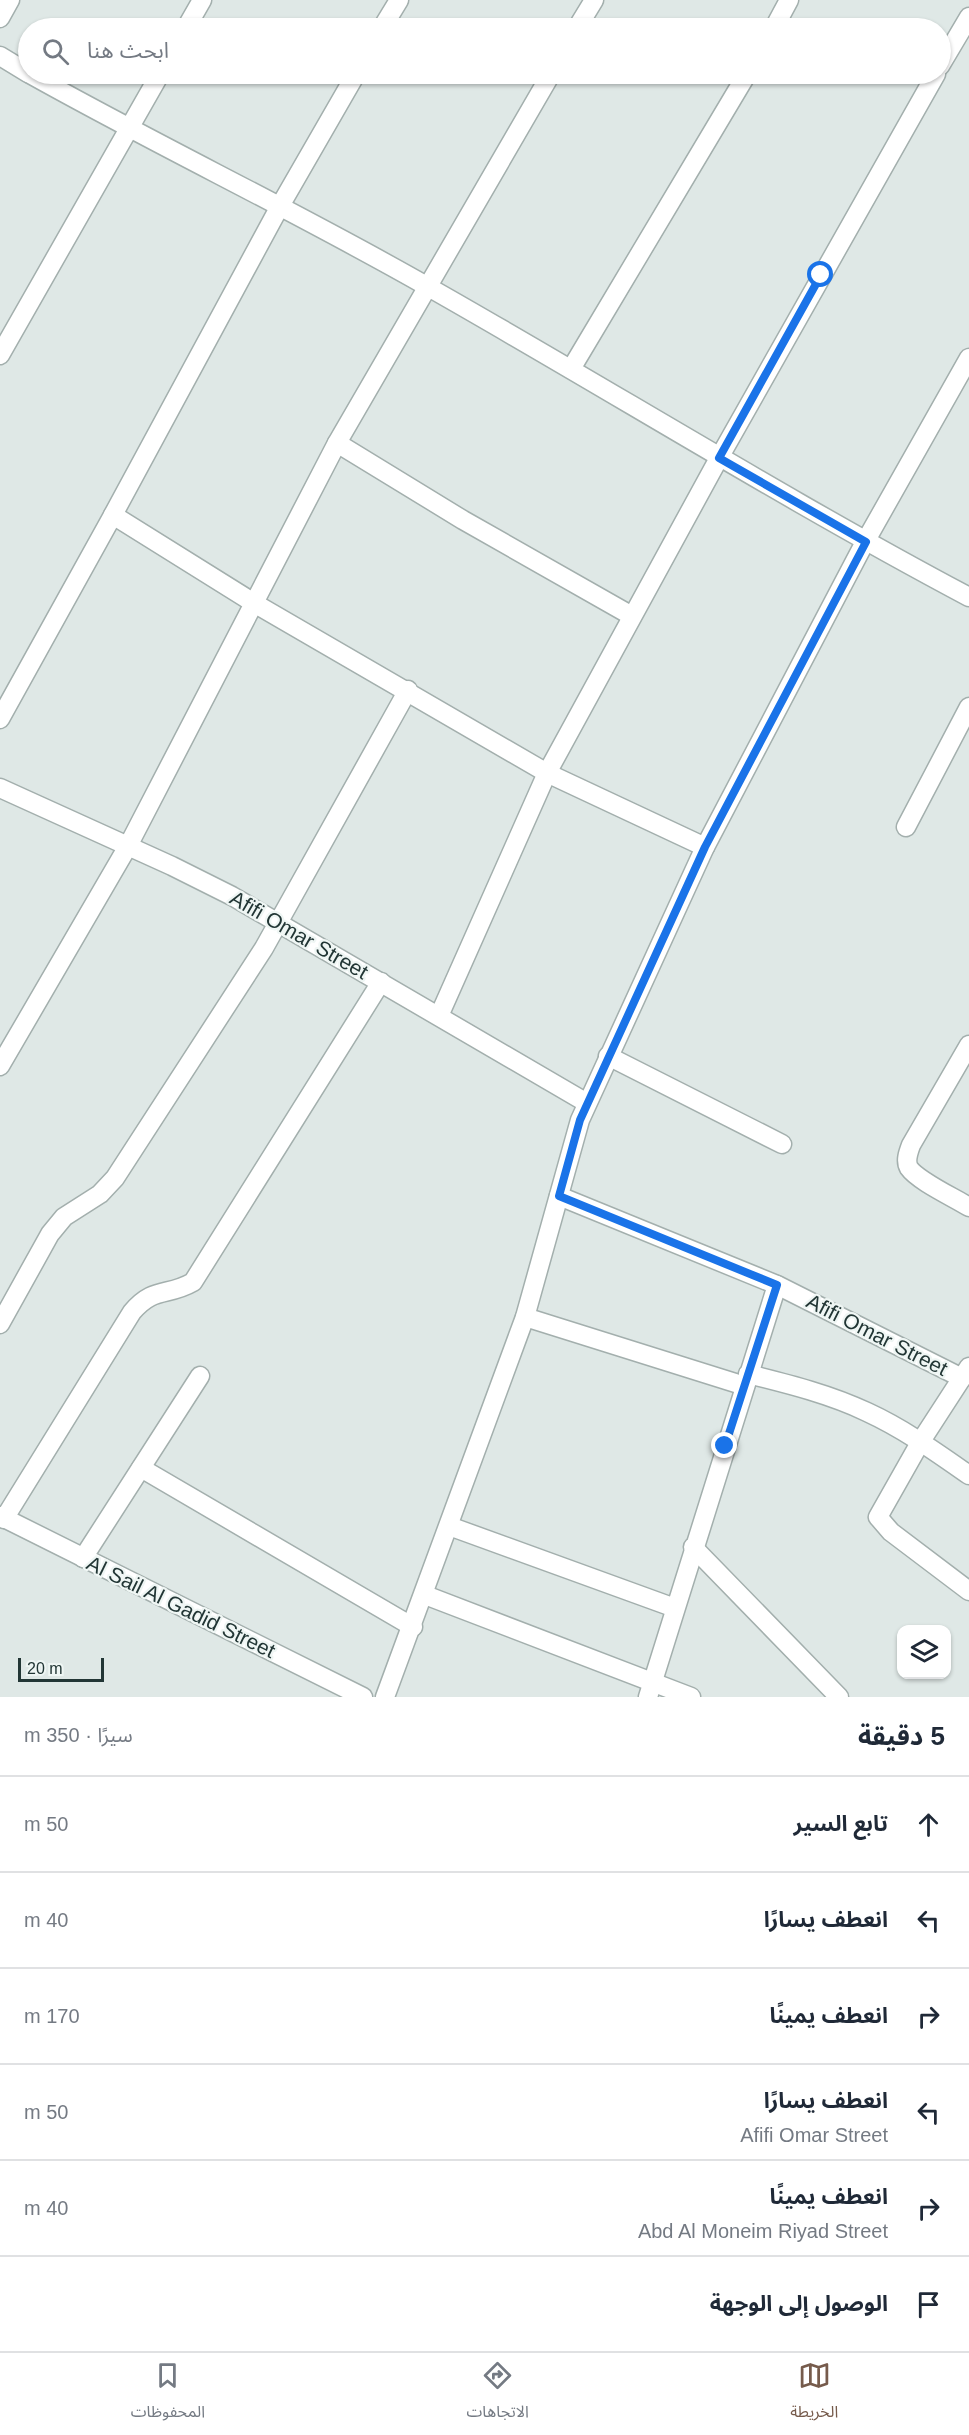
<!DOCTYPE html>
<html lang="ar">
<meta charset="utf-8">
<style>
body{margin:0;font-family:Helvetica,"Noto Sans Arabic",sans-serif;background:#f6f6f7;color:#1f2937;direction:rtl}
.controls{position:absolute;right:18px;bottom:18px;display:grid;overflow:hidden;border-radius:12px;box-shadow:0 2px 4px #0004}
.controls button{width:54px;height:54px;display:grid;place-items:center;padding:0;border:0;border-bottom:2px solid #e0e1e3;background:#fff;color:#1f2937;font:30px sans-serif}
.scale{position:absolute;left:18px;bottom:15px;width:86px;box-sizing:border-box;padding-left:6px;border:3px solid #223635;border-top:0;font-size:16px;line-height:21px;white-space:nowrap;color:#223635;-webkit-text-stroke:4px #eff6f4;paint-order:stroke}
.stop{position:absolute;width:18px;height:18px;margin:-14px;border:4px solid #1a73e8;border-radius:50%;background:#fff}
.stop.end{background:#1a73e8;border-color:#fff;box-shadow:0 2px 6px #0008}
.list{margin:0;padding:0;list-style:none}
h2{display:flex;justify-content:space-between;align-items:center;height:78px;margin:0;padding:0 24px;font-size:26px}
h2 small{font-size:20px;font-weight:400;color:#747a83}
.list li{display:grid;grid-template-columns:39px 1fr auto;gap:18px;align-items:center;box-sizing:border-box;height:96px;padding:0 24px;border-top:2px solid #e0e1e3}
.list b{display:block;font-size:22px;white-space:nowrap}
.list p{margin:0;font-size:20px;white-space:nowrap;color:#747a83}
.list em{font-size:20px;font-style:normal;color:#747a83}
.icon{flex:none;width:33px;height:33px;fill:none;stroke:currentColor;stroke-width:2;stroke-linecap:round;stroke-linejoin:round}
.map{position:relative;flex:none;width:969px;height:1697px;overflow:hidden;direction:ltr}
.search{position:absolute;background:#fff;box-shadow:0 2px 4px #0004;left:18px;right:18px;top:18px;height:66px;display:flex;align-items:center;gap:15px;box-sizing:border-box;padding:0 21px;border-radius:33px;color:#747a83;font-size:22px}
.sheet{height:654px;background:#fff}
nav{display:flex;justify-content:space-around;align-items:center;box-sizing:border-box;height:84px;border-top:2px solid #e0e1e3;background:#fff;font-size:16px;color:#747a83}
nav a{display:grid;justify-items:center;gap:3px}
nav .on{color:#765b4c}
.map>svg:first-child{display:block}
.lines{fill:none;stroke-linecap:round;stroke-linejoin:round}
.minor-casing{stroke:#a3afad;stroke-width:21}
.minor{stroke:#fff;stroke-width:18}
.route{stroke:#1a73e8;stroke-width:8}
.labels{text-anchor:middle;stroke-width:4.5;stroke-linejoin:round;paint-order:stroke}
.street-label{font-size:21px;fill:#223635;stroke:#eff6f4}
</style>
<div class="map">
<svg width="969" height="1697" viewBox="0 0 969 1697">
<rect width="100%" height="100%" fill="#dfe8e6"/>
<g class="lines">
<defs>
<g id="minor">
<path d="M0,18L10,0"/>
<path d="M186,28L202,0"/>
<path d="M382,28L399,0"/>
<path d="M577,28L594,0"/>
<path d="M774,28L789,0"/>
<path d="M0,56L28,73"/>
<path d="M940,66L969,17"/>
<path d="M30,74C162,148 299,213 430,288C610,390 786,500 969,597"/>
<path d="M356,74L280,206L113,515L254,603L547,773L705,847"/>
<path d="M0,355L160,74"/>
<path d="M571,369L747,74"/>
<path d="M337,443L463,520L632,616"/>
<path d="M0,719L113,515"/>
<path d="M0,788L172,866L232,896L587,1103"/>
<path d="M906,827L969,707"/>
<path d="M439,1016L547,773L719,458L936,74"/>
<path d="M969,1045L911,1145C908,1153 905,1161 909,1168C918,1181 955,1198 969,1207"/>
<path d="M608,1056L782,1144"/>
<path d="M0,1066L128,846L337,443L551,74"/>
<path d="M559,1196L777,1285L962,1378"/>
<path d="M525,1317L745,1386"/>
<path d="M0,1324L50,1234L64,1217L100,1194L115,1178L264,948L408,690"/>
<path d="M969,1367L921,1441L878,1517L891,1532L969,1591"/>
<path d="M748,1374C788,1384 829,1394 867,1412C904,1429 936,1452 969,1475"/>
<path d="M141,1468L413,1627"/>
<path d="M0,1516L363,1697"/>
<path d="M4,1519L132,1312C154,1286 167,1297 193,1282L381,982"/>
<path d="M449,1526L675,1608"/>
<path d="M693,1547L839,1697"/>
<path d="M83,1558L200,1376"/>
<path d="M425,1595L691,1697"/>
<path d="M385,1697L525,1317L580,1120L705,847L865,542L969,358"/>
<path d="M648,1697L777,1285"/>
</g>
</defs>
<use href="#minor" class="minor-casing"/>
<use href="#minor" class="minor"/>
</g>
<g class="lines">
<path class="route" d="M725,1446L777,1285L559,1196L580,1120L705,847L866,542L719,458L821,275"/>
</g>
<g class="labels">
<g class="street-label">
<text transform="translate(299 935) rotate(30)" y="7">Afifi Omar Street</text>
<text transform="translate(877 1335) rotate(27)" y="7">Afifi Omar Street</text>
<text transform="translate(181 1607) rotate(26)" y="7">Al Sail Al Gadid Street</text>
</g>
</g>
</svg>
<div class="controls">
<button><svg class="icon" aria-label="layers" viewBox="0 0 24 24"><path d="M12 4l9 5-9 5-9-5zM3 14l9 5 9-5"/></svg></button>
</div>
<div class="scale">20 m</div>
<div class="stop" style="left:821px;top:275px"></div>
<div class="stop end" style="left:725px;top:1446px"></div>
<div class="search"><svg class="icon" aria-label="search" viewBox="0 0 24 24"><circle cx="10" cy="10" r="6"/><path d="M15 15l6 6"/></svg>ابحث هنا</div>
</div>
<section class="sheet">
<h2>5 دقيقة<small>سيرًا · 350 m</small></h2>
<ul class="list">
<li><svg class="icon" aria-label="ahead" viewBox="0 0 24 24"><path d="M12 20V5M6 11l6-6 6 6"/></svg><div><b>تابع السير</b></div><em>50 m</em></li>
<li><svg class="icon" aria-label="left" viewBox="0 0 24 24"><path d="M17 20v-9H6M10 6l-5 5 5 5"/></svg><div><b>انعطف يسارًا</b></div><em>40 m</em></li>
<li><svg class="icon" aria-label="right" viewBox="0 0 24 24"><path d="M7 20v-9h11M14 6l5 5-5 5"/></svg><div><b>انعطف يمينًا</b></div><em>170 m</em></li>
<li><svg class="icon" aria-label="left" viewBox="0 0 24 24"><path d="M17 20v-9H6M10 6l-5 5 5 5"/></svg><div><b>انعطف يسارًا</b><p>Afifi Omar Street</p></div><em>50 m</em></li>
<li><svg class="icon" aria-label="right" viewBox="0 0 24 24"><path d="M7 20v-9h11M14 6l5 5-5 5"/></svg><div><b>انعطف يمينًا</b><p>Abd Al Moneim Riyad Street</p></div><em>40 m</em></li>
<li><svg class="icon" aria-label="arrive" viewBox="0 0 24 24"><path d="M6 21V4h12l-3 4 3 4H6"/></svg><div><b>الوصول إلى الوجهة</b></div></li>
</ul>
</section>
<nav>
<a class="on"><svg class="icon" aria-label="map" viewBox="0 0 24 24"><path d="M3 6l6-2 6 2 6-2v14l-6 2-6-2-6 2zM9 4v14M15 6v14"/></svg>الخريطة</a>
<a><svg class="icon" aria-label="directions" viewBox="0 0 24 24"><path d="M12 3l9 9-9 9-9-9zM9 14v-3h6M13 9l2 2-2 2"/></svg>الاتجاهات</a>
<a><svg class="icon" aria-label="saved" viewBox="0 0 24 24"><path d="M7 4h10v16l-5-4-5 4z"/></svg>المحفوظات</a>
</nav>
